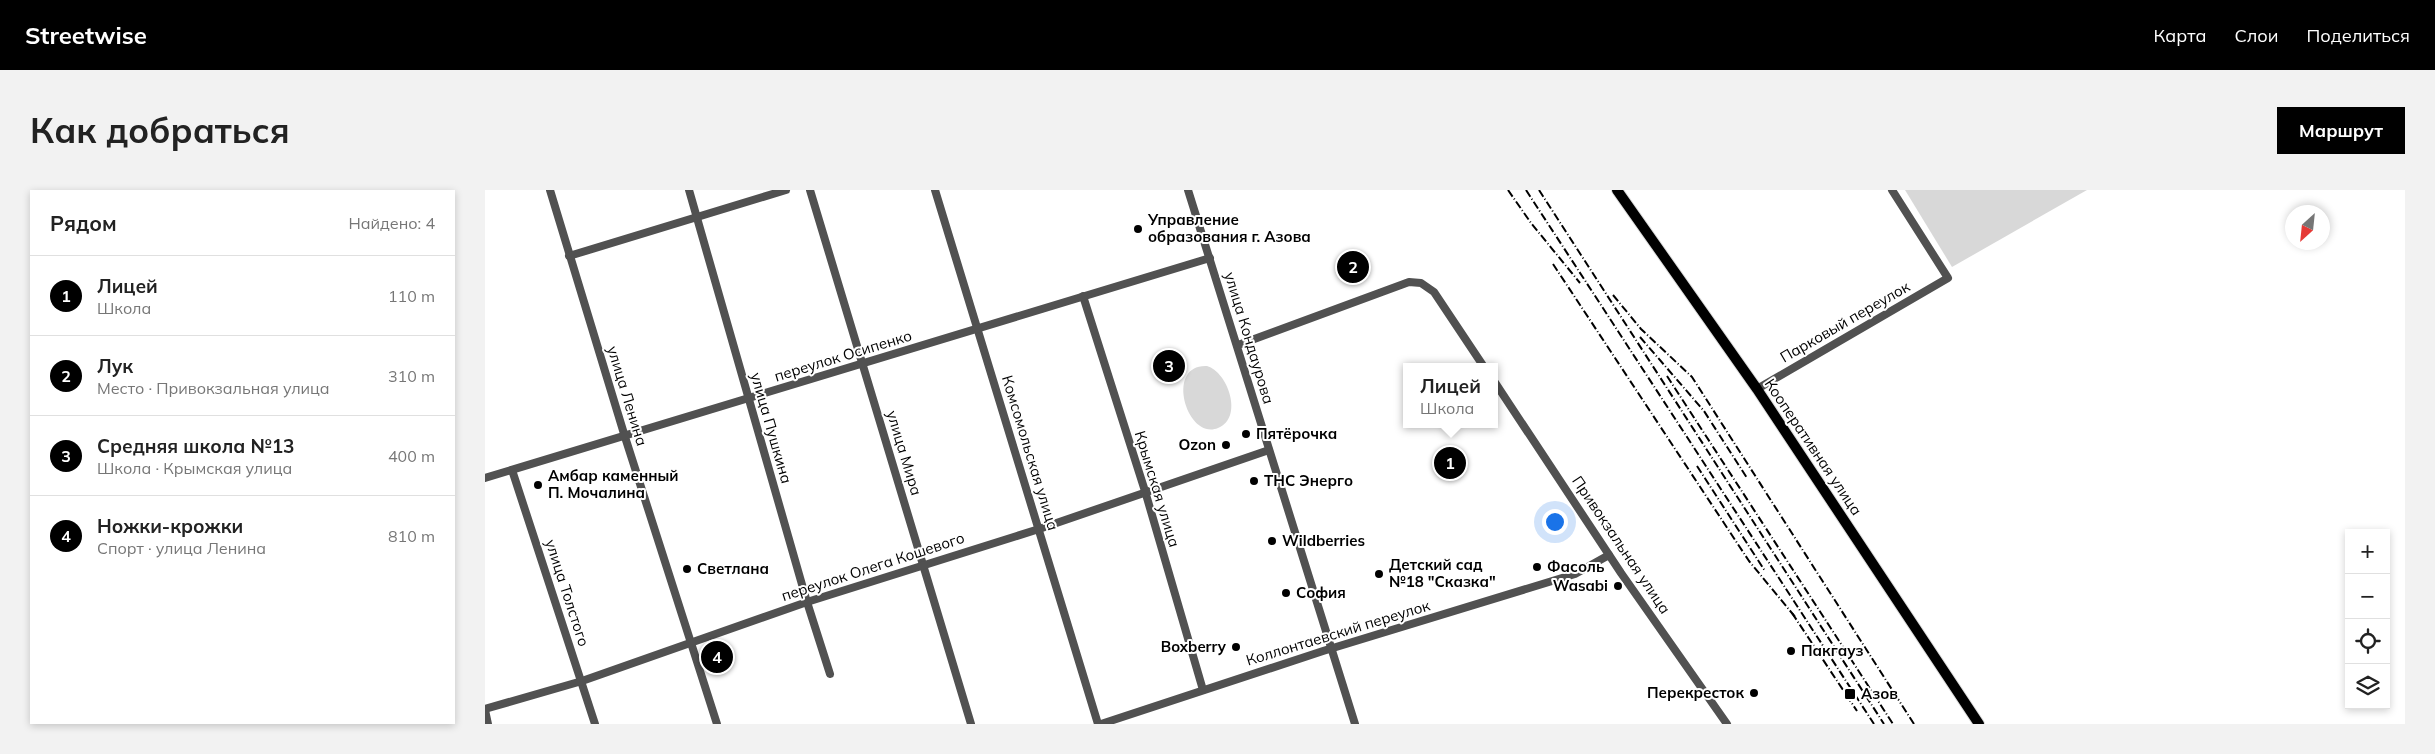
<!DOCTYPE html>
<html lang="ru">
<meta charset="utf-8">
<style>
body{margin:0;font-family:Mulish,sans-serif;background:#f2f2f2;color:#222}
.controls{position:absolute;right:15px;bottom:15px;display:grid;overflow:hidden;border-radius:0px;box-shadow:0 2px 8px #0003}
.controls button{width:45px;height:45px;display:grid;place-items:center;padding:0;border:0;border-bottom:1px solid #e0e0e0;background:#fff;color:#222;font:25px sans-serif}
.compass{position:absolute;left:1800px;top:15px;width:45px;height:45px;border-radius:50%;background:#fff;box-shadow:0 2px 8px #0003;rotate:207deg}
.you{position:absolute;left:1069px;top:331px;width:18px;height:18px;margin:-12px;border:4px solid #fff;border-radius:50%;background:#1a73e8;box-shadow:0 0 0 8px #1a73e833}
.badge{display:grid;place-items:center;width:32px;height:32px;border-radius:50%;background:#000;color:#fff;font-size:16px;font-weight:700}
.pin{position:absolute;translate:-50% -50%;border:2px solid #fff;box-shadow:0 1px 5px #0006}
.popup{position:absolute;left:918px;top:173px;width:95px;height:65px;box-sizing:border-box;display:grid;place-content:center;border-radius:0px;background:#fff;filter:drop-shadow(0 1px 4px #0005);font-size:16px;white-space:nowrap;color:#767676}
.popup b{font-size:19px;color:#222}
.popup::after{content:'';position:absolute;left:50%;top:100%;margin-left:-10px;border:10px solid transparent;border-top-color:#fff}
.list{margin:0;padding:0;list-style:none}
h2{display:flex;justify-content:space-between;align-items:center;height:65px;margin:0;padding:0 20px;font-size:21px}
h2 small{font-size:16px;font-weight:400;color:#767676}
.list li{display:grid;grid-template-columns:32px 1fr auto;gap:15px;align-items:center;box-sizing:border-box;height:80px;padding:0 20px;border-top:1px solid #e0e0e0}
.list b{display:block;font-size:19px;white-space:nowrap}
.list p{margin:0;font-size:16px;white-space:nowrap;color:#767676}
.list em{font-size:16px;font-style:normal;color:#767676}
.icon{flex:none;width:28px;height:28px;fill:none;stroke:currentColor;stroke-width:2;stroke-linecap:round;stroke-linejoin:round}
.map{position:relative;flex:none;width:1920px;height:534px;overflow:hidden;border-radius:0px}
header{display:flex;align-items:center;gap:30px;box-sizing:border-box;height:70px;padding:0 25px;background:#000;color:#fff}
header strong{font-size:24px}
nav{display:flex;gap:28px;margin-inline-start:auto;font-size:18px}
.intro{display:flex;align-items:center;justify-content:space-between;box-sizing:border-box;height:120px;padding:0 30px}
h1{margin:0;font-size:35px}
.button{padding:12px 22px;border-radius:0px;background:#000;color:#fff;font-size:18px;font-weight:700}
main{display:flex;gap:30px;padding:0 30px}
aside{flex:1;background:#fff;border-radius:0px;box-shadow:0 2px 8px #0003}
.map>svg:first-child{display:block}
.green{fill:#d8d8d8}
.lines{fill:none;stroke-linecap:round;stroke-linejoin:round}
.major-casing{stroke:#dbdbdb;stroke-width:12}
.minor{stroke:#515151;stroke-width:8}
.major{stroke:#000;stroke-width:10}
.rail{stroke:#000;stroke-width:2;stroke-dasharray:8 2.5 1 2.5;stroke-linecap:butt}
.poi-dot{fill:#000;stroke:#fff;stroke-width:2}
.labels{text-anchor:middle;stroke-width:4;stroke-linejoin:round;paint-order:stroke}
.poi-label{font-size:15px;font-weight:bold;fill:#000;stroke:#fff;text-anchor:start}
.street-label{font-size:15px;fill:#000;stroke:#fff}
</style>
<header>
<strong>Streetwise</strong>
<nav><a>Карта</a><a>Слои</a><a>Поделиться</a></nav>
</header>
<div class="intro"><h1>Как добраться</h1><a class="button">Маршрут</a></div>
<main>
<aside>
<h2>Рядом<small>Найдено: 4</small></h2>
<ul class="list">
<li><span class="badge">1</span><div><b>Лицей</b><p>Школа</p></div><em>110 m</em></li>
<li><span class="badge">2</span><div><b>Лук</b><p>Место · Привокзальная улица</p></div><em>310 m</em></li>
<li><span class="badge">3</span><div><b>Средняя школа №13</b><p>Школа · Крымская улица</p></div><em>400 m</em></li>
<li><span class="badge">4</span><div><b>Ножки-крожки</b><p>Спорт · улица Ленина</p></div><em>810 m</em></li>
</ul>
</aside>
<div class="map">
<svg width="1920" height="534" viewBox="0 0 1920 534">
<rect width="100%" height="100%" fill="#fff"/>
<g class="green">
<path d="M1420,0H1602L1467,77Z"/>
<path d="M722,176C743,182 759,228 733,238C702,251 679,174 722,176Z"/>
</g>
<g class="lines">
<defs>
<path id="major" d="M1132,0L1272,199L1494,534"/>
</defs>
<use href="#major" class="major-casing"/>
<g class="minor">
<path d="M65,0L140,247L232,534"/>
<path d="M204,0L322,412L345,484"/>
<path d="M325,0L486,534"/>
<path d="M450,0L613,534"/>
<path d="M703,0L870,534"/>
<path d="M84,66L301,0"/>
<path d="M598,106L660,301L718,500"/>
<path d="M753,155L924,92L936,93L949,102L999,177"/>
<path d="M1009,191L1136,383L1242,534"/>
<path d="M1272,199L1463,88L1407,0"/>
<path d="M27,280L110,534"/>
<path d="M0,288L725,68"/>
<path d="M0,519L97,491L322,412L554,339L784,260"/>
<path d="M0,520L3,534"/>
<path d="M616,534L838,461L1090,384L1124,365"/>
</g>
<use href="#major" class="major"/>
<g class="rail">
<path d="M1023,0L1046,33L1095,93"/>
<path d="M1041,0L1389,534"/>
<path d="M1054,0L1399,534"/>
<path d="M1068,74L1264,371L1311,428"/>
<path d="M1128,105L1156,139L1207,187L1429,534"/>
<path d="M1155,147L1219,221L1262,288"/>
<path d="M1182,186L1408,534"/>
<path d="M1212,276L1280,381"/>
<path d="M1307,423L1372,521"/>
</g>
</g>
<g class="poi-dot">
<circle cx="653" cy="39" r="5"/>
<circle cx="761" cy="244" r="5"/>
<circle cx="741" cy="255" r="5"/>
<circle cx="769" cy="291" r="5"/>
<circle cx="53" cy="295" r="5"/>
<circle cx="787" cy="351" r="5"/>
<circle cx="1052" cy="377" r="5"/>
<circle cx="202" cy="379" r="5"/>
<circle cx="894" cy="384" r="5"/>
<circle cx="1133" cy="396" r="5"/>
<circle cx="801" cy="403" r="5"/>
<circle cx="751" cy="457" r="5"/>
<circle cx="1306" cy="461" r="5"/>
<circle cx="1269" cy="503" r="5"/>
<rect x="1359" y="498" width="12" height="12" rx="2.5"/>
</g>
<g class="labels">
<g class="poi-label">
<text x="663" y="35">Управление<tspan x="663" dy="17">образования г. Азова</tspan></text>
<text x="771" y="249">Пятёрочка</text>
<text x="731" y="260" text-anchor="end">Ozon</text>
<text x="63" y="291">Амбар каменный<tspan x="63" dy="17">П. Мочалина</tspan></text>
<text x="779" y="296">ТНС Энерго</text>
<text x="797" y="356">Wildberries</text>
<text x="904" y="380">Детский сад<tspan x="904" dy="17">№18 "Сказка"</tspan></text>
<text x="1062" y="382">Фасоль</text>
<text x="212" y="384">Светлана</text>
<text x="1123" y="401" text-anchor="end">Wasabi</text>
<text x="811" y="408">София</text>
<text x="741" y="462" text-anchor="end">Boxberry</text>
<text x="1316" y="466">Пакгауз</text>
<text x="1259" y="508" text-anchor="end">Перекресток</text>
<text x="1376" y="509">Азов</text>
</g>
<g class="street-label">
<text transform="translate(1360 132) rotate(-30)" y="5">Парковый переулок</text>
<text transform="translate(764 148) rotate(73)" y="5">улица Кондаурова</text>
<text transform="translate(358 166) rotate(-17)" y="5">переулок Осипенко</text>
<text transform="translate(142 206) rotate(73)" y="5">улица Ленина</text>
<text transform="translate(286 238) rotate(74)" y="5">улица Пушкина</text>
<text transform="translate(1328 257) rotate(56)" y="5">Кооперативная улица</text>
<text transform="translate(419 263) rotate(73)" y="5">улица Мира</text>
<text transform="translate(545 263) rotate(73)" y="5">Комсомольская улица</text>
<text transform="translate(672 299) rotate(73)" y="5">Крымская улица</text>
<text transform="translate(1136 355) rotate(56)" y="5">Привокзальная улица</text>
<text transform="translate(388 377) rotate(-18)" y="5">переулок Олега Кошевого</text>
<text transform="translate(82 403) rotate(72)" y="5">улица Толстого</text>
<text transform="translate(853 443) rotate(-17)" y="5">Коллонтаевский переулок</text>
</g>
</g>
</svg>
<div class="controls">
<button>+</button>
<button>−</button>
<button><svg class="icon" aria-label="locate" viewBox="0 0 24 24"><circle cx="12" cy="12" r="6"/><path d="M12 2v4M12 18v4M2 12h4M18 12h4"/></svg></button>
<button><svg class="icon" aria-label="layers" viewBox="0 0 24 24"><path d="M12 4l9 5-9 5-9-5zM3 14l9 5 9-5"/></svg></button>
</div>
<svg class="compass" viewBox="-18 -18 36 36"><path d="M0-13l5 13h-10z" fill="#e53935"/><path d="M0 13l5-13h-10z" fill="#767676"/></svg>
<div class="you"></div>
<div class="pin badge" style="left:965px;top:273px">1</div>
<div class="popup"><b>Лицей</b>Школа</div>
<div class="pin badge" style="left:868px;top:77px">2</div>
<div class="pin badge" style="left:684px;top:176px">3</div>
<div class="pin badge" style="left:232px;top:467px">4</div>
</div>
</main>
